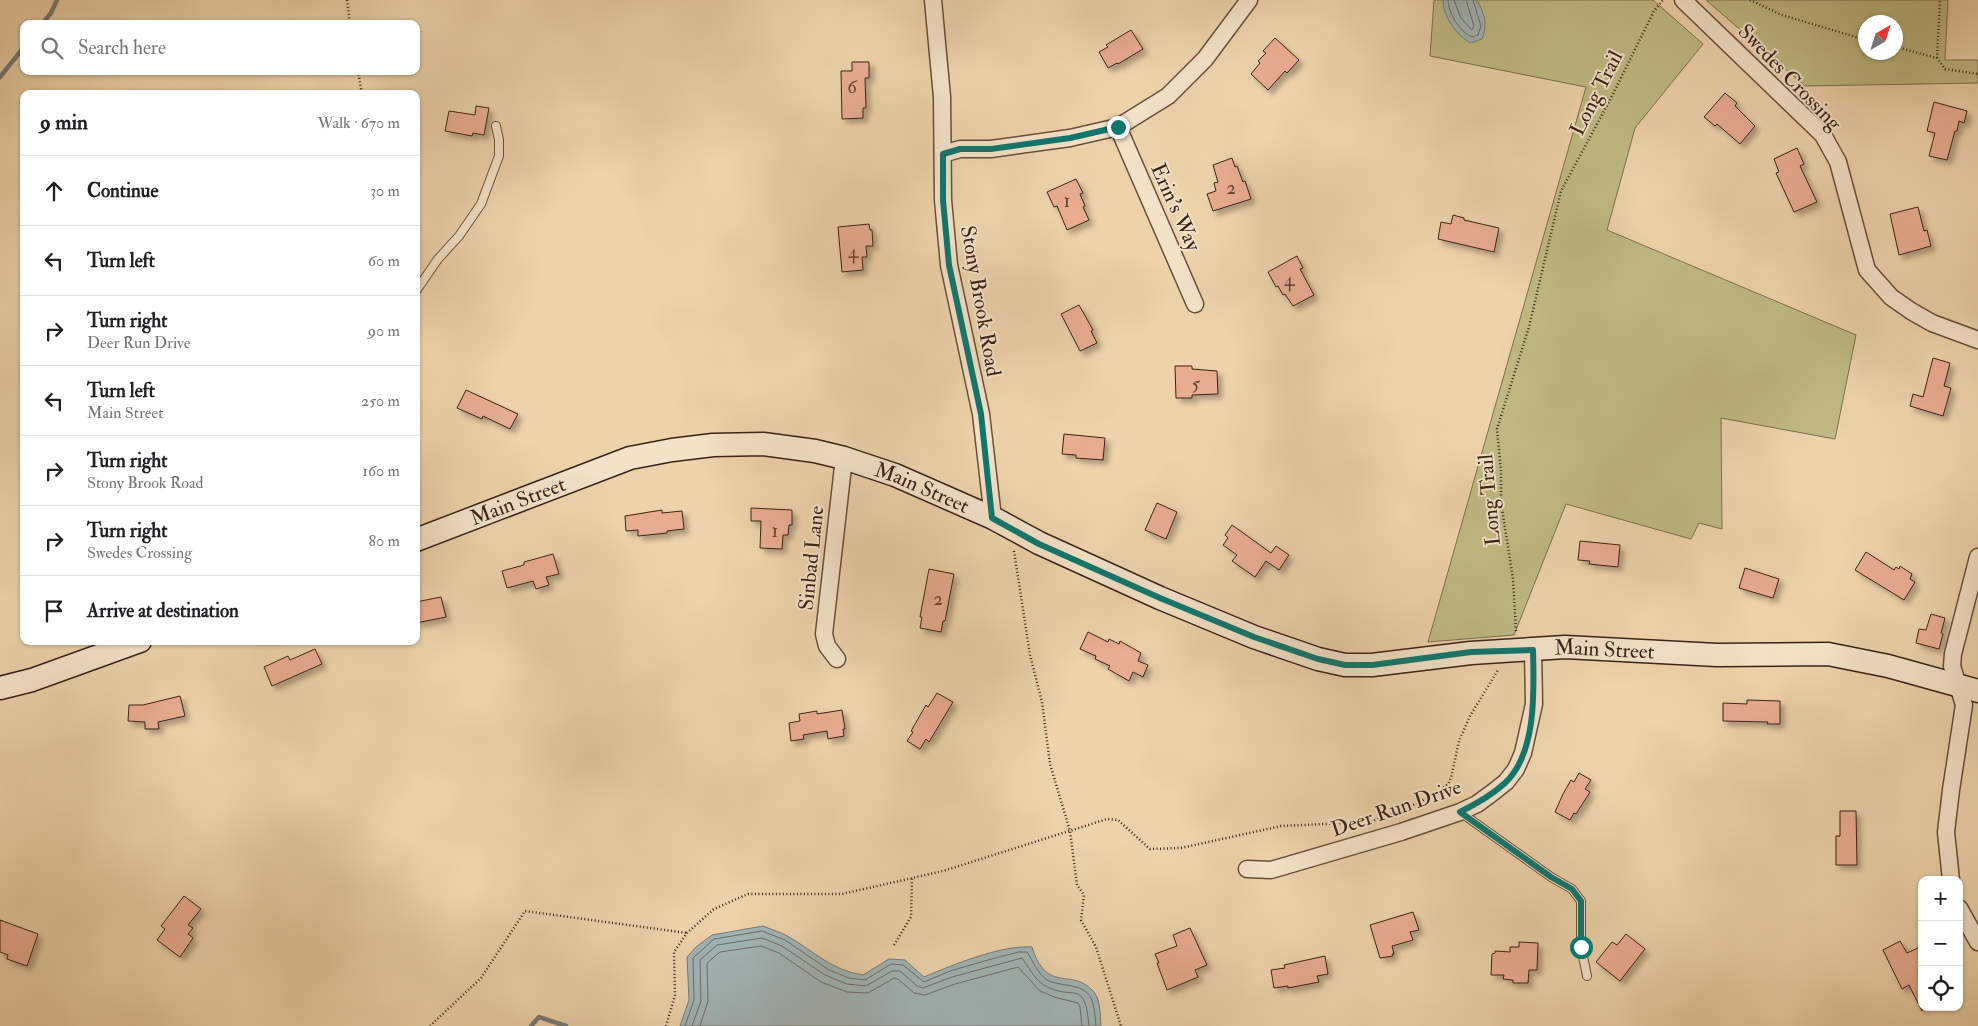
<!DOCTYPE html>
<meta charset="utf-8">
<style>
body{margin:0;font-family:"IM FELL Double Pica",serif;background:#f6f6f6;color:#202124}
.controls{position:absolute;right:15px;bottom:15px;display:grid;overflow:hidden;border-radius:10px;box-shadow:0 1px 4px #0004}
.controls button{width:45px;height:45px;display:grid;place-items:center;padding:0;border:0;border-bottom:1px solid #e0e0e0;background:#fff;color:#202124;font:25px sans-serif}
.compass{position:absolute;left:1858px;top:15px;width:45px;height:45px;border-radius:50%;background:#fff;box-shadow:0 1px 4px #0004;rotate:39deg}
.stop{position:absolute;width:15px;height:15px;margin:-11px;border:4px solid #0f766e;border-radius:50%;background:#fff}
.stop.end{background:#0f766e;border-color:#fff;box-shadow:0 1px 5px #0008}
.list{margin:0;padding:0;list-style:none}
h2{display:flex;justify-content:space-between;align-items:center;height:65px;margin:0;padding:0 20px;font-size:21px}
h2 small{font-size:16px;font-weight:400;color:#757577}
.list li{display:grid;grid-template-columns:32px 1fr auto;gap:15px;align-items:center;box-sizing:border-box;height:70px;padding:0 20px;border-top:1px solid #e0e0e0}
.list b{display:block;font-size:19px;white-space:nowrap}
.list p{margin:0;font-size:16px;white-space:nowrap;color:#757577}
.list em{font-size:16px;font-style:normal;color:#757577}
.icon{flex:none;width:28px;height:28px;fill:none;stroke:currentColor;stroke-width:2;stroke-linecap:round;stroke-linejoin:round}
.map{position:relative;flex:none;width:1978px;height:1026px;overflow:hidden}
.search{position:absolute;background:#fff;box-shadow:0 1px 4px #0004;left:20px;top:20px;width:400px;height:55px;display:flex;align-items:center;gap:12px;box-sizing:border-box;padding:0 18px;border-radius:10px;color:#757577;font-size:19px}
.panel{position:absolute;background:#fff;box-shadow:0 1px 4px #0004;left:20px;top:90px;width:400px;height:555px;border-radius:10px}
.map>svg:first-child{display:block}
.green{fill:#bfba84;stroke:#7d6e4e;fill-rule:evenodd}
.water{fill:#a0b4b5;stroke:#787a76}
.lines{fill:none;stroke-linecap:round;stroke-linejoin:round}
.shore{stroke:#6e6b66;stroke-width:1}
.stream{stroke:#787a76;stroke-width:4.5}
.building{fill:#e8ac91;stroke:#3b2217;filter:url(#shadow)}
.service-casing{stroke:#684e3c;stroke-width:10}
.minor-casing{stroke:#684e3c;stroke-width:19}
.secondary-casing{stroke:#3b2217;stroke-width:25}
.path{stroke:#3b2217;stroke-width:2.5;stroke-dasharray:1 2.5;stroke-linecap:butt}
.service{stroke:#f3e2c8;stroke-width:8}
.minor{stroke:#f3e2c8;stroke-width:16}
.secondary{stroke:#f3e2c8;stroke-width:22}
.route{stroke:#0f766e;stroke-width:6}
.labels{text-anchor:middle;stroke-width:4;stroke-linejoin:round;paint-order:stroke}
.number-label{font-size:19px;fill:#664436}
.street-label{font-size:21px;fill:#3b2217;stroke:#f3e2c8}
</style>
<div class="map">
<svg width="1978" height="1026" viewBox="0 0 1978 1026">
<defs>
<filter id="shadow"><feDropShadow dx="4.5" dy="4.5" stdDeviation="2.5" flood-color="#0004"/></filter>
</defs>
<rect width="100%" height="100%" fill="#edd2aa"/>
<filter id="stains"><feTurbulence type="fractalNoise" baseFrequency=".004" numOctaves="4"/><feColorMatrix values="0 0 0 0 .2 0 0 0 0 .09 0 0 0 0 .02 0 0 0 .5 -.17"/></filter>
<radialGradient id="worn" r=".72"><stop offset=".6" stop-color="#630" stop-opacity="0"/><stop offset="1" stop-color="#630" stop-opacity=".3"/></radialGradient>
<g class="green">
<path d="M1434,0H1653L1703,44L1635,128L1607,230L1856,335L1835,439L1721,418L1722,529L1699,523L1691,539L1566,504L1514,635L1428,642L1586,87L1430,56Z"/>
<path d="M1706,0H1948L1945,60H1978V83L1805,86ZM1866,22H1896V52H1866Z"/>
</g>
<g class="water">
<path d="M1443,0H1477C1485,15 1488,23 1482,39L1471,43C1457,36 1443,17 1443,0Z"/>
<path d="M763,926C772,930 781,932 789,937C815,952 831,970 863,975L889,959L905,960L924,977C953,965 1000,945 1032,947C1046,993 1071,969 1091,989C1101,997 1100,1014 1101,1026H680L689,1000L687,957L696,947L712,935Z"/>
</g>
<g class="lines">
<g class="shore">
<path d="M1448,0C1448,13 1460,32 1472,37L1478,35L1481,26L1473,0"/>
<path d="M1454,0L1461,18L1472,30L1474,26L1466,0"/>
<path d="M685,1026L694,1000L693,958L714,939L762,931L785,940L829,970L849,978L865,980L891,964L903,965L924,982L950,971L995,958L1019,952H1027C1033,961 1038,974 1047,980C1053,983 1060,984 1066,985C1095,989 1093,1001 1096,1026"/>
<path d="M692,1026L701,1001L700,960L717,945L762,938L782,946L825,975L847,984L866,986L892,971H900L917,986L923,988L952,977L1022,958C1028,966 1035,980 1044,985C1075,1003 1084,976 1089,1026"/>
<path d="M700,1026L708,1001L707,963L720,952L761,946L779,953L821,982L847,992L868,993L894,978L898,979L914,993L925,995L955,984L1018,967L1040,991L1054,997L1078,1003L1080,1007L1082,1026"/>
</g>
<g class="stream">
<path d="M42,24L51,13L57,0"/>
<path d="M0,77L24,47"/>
<path d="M531,1026L539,1017L566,1026"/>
</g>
</g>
<g class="building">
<path d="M1131,30L1143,49L1118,64L1117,63L1108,68L1099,52L1108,47L1106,45Z"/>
<path d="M1275,38L1299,60L1287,73L1285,71L1268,90L1251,74L1260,63L1258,61L1266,53L1263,51Z"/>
<path d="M852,62H869V78H865L866,108H863V118L842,119L841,71H852Z"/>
<path d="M1725,93L1737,103L1735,106L1755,126L1740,144L1717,124L1715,126L1704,117Z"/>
<path d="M1934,102L1967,111L1964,123L1959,121L1957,131H1955L1947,160L1929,156L1935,133L1927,131Z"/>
<path d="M476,106L489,108L484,135L473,133L472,136L445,131L449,111L475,115Z"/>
<path d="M1797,148L1804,164L1800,166L1817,202L1794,212L1776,173L1779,172L1774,159Z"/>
<path d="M1232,158L1235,167L1237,166L1243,182L1245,181L1251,199L1213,211L1207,194L1216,191L1214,183L1218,182L1213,165Z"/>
<path d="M1076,179L1083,193L1080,194L1085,206L1083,207L1089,220L1067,230L1057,206L1054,207L1047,192Z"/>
<path d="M1918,207L1924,231L1927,230L1931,246L1899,255L1890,214Z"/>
<path d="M1453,215L1464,218V220L1499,228L1494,252L1438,239L1441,222L1451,224Z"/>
<path d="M869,224L870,230H872L873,246H866L867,257H862L863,270L842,272L838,227Z"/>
<path d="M1297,256L1303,268L1300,269L1314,295L1293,306L1285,294L1283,295L1278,286L1276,287L1268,272Z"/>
<path d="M1079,305L1093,330L1091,331L1097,343L1080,351L1061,314Z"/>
<path d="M1933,358L1950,363L1944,386L1951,388L1943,416L1910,406L1913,394L1923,397Z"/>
<path d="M1175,366H1192V369L1217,371L1218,394L1192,395V398H1176Z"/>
<path d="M466,390L518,414L510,429L483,416L482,419L457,408Z"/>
<path d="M1064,434L1105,438L1103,460L1076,458V455L1062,454Z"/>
<path d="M1157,503L1177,512L1166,539L1145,530Z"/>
<path d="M751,508L792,510V525H789L788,535H783L782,549L760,548L761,521H751Z"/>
<path d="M662,510V513L682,511L684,529L667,531V533L638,536V530L626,531L625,516Z"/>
<path d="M1232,525L1271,553L1276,546L1289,555L1279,570L1266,561L1255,577L1232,561L1237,555L1223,545L1228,538L1225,535Z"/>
<path d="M1580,541L1620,545L1618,567L1589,564L1590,561L1578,560Z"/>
<path d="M1866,552L1894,570L1896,567L1899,569L1900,566L1912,574L1910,579L1915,582L1904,600L1855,570Z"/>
<path d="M553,554L559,574L546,577L549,585L536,589L533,581L507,588L502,571L524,565V562Z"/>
<path d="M1745,568L1779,579L1773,598L1739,588Z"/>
<path d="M929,569L954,574L945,621H943L941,632L920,628L922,617H920Z"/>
<path d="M441,597L446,617L416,623V602Z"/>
<path d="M1931,614L1945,618L1941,633L1943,634L1939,649L1916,643L1919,629L1926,630Z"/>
<path d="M1088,632L1108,642L1109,639L1119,644L1120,641L1141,653L1138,661L1148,665L1143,677L1133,672L1129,681L1108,669L1110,666L1095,659L1096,656L1080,649Z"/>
<path d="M315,649L322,664L272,686L264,667L288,656L290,660Z"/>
<path d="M937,693L953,702L929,742L926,739L920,749L907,741L913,732L911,731L926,705L928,707Z"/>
<path d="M180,696L185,716L158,722L159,729H145V722L128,721L129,705H143Z"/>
<path d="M1747,700L1780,701V724H1767L1768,722L1723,721V703L1747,704Z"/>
<path d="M842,710L845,729H843L844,736L828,739L827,731L803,735L804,739L791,741L789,723L800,721L799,714L817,711V714Z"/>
<path d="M1579,773L1591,780L1585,789L1590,792L1576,814L1574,813L1570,820L1555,812L1563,794L1571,780L1574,782Z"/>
<path d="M1840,811H1856L1857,865H1836V836H1840Z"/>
<path d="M184,896L201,909L188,925L193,928L188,934L193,938L180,957L157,940L165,929L161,926Z"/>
<path d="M1413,912L1419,930L1410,932L1413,940L1392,946L1394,954H1392L1393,956L1380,958L1370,925Z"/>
<path d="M0,920L38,934L27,966L7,959L8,955L0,952Z"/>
<path d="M1190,928L1207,965L1195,970L1198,977L1167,990L1157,963H1159L1155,954L1177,946L1173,935Z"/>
<path d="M1626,934L1645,949L1620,981L1596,962L1612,942L1617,945Z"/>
<path d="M1900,941L1907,953L1922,946V1011L1909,985L1902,989L1883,950Z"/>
<path d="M1519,942L1538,943L1537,970H1529L1528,983H1513V980L1503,979L1504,975H1491L1492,954L1495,953V951L1510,952V947H1519Z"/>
<path d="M1325,956L1328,974L1317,976L1319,982L1288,988V986L1274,988L1271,970L1285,968L1284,965Z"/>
</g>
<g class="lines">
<defs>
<g id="service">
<path d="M416,291L438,259L459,236L481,204L499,156V140L496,126"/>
<path d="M1460,812L1551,877L1572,889L1581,901V947L1587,976"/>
</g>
<g id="minor">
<path d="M933,0L942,97L943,200L949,265L981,414L993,518"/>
<path d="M1683,0L1823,135L1838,162L1867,270L1891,297L1911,311L1932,323L1978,340"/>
<path d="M1118,127L1195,304"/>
<path d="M943,154L960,149H991L1070,138L1118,127L1168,96L1205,59L1249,0"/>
<path d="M837,659L827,646L824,634L844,458"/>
<path d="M1247,869L1271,870L1401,832L1460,812L1477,804L1492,793L1506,782L1516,769L1523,753L1534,704L1533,650"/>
<path d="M1951,880L1946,832L1951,790L1964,705L1952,666L1953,654L1978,557"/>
<path d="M1959,908L1978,942"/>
</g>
<g id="secondary">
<path id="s1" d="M416,540L630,458L672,450L713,445L763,444L815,451L844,458L895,475L993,518L1039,543L1160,598L1254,637L1318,659L1345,665H1372L1471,653L1565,647L1717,655L1828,654L1888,666L1978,691"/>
<path d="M0,688L32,680L140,641"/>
</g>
</defs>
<use href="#service" class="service-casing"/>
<use href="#minor" class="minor-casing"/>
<use href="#secondary" class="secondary-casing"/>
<g class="path">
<path d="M347,0L350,24"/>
<path d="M1750,0L1782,15L1866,40"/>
<path d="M1896,47L1937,58L1945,69L1978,74"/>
<path d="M1937,58L1940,0"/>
<path d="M358,71L362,94"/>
<path d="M1014,551L1030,655L1042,702L1050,764L1070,831L1077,885L1084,895L1081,920L1096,947L1121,1026"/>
<path d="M1516,631L1513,579L1501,502V471L1497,429L1529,327L1561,191L1611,98L1654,11L1663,0"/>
<path d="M894,945L911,917L912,878"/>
<path d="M430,1026L481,978L525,911L687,933"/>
<path d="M666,1026L675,995L674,952L687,933L714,909L748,894H842L943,871L1107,819L1118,820L1150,849L1181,848L1281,826L1370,822L1403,810L1437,793L1448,784L1451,778L1459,741L1470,716L1498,670"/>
</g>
<use href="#service" class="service"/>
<use href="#minor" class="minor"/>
<use href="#secondary" class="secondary"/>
</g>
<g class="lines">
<path class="route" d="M1118,127L1070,138L991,149H960L943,154V200L949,265L981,414L992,518L1039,544L1160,598L1254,637L1318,659L1345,665H1372L1471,652L1533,650C1534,690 1537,753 1505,783C1492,795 1476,804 1460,812L1551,877L1572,889L1581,901V947"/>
</g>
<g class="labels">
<g class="number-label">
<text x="852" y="93">6</text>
<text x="1231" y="194">2</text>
<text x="1067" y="207">1</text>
<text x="853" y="258">4</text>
<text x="1289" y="286">4</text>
<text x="1196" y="390">5</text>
<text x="775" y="537">1</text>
<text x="938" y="605">2</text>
</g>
<g class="street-label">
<text transform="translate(1790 77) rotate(46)" y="7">Swedes Crossing</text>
<text transform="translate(1596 93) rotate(-63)" y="7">Long Trail</text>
<text transform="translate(1176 207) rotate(66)" y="7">Erin's Way</text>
<text transform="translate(981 301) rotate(80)" y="7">Stony Brook Road</text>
<text dy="7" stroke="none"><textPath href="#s1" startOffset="529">Main Street</textPath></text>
<text dy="7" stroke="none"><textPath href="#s1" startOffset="109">Main Street</textPath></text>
<text transform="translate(1489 500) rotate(-95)" y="7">Long Trail</text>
<text transform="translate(811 558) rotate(-84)" y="7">Sinbad Lane</text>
<text dy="7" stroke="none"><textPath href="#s1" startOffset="1249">Main Street</textPath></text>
<text transform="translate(1396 808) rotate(-19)" y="7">Deer Run Drive</text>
</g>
</g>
<rect width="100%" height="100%" filter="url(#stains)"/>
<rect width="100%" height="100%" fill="url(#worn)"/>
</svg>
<div class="controls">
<button>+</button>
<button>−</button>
<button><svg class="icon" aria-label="locate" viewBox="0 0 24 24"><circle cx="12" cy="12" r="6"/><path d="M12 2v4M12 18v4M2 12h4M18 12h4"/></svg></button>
</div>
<svg class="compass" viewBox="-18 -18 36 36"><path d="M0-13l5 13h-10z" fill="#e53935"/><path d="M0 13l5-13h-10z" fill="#757577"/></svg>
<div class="stop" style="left:1581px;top:947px"></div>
<div class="stop end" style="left:1118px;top:127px"></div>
<div class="search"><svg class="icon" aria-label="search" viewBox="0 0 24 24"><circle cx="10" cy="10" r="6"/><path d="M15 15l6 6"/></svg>Search here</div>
<section class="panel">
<h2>9 min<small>Walk · 670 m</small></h2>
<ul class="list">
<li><svg class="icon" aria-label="ahead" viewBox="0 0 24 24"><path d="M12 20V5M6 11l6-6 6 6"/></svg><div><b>Continue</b></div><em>30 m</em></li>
<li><svg class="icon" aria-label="left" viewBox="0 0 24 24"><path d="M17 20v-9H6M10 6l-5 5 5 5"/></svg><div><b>Turn left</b></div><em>60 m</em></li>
<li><svg class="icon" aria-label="right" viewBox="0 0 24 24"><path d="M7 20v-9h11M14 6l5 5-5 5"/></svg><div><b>Turn right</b><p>Deer Run Drive</p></div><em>90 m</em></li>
<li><svg class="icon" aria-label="left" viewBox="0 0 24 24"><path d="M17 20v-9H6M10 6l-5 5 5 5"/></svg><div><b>Turn left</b><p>Main Street</p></div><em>250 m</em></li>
<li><svg class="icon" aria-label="right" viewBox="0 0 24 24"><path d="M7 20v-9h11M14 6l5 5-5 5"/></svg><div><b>Turn right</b><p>Stony Brook Road</p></div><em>160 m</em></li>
<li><svg class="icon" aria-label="right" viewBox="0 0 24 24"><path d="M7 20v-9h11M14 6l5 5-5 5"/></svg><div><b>Turn right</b><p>Swedes Crossing</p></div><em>80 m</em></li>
<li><svg class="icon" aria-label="arrive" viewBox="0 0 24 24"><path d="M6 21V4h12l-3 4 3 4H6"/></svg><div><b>Arrive at destination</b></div></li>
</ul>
</section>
</div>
